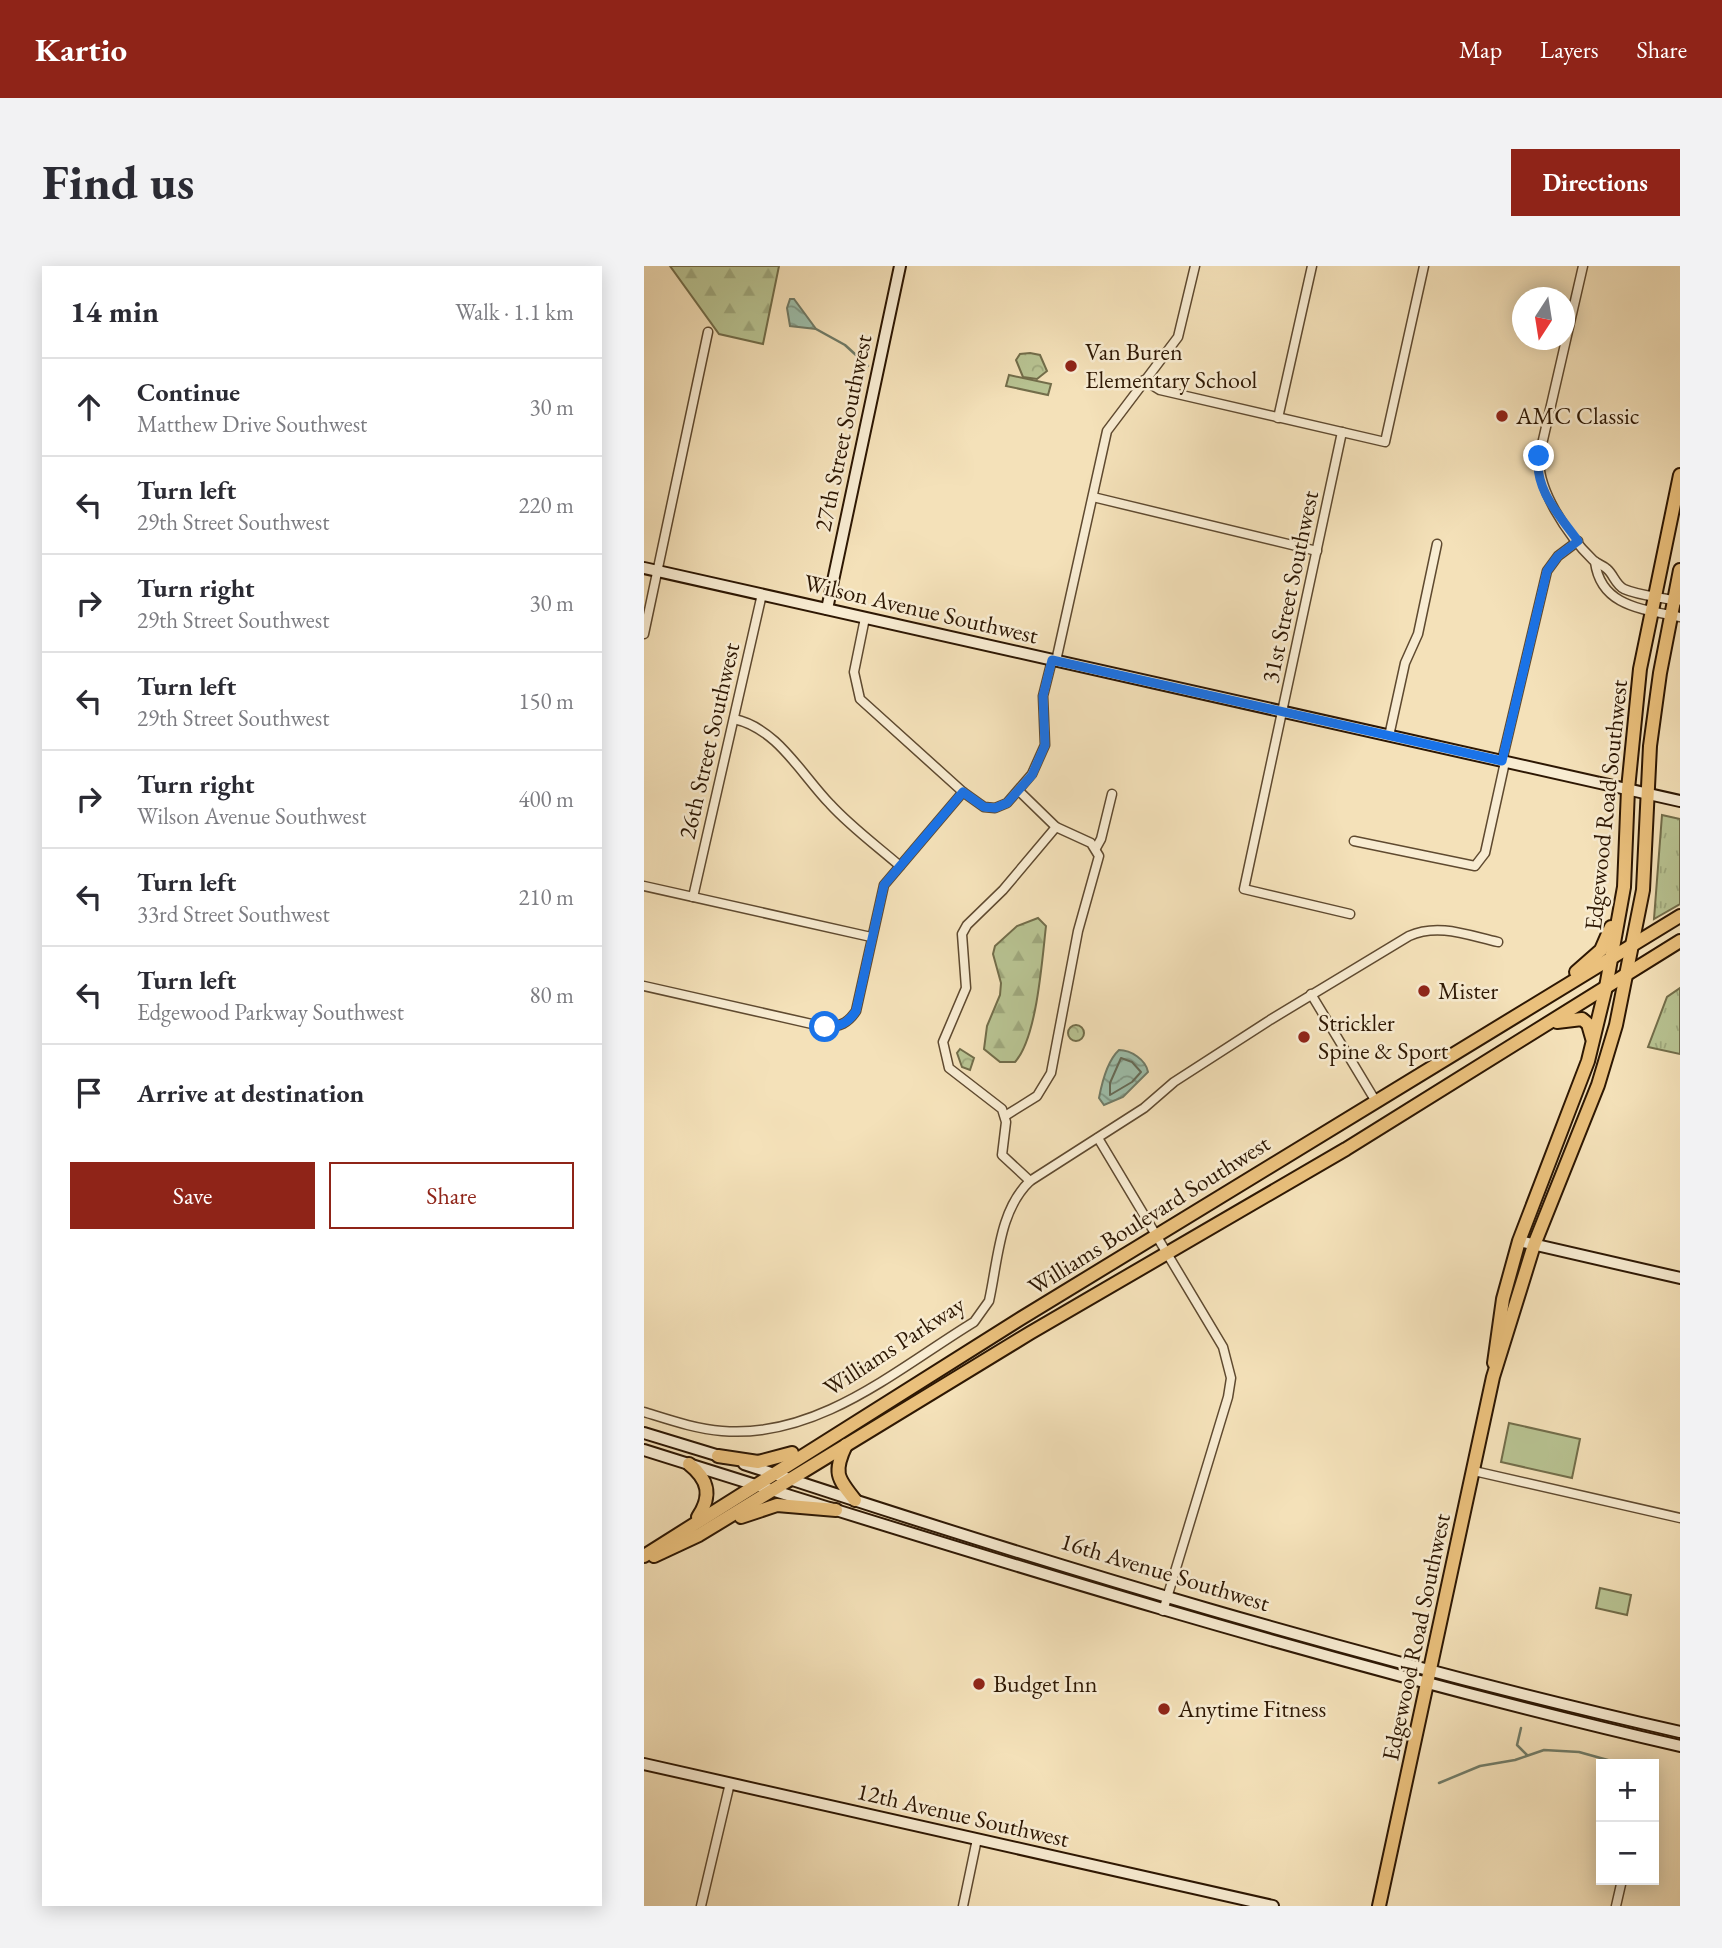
<!DOCTYPE html>
<meta charset="utf-8">
<style>
body{margin:0;font-family:"EB Garamond",serif;background:#f2f2f3;color:#2b2b33}
.controls{position:absolute;right:21px;bottom:21px;display:grid;overflow:hidden;border-radius:0px;box-shadow:0 4px 18px #0003}
.controls button{width:63px;height:63px;display:grid;place-items:center;padding:0;border:0;border-bottom:2px solid #e1e1e2;background:#fff;color:#2b2b33;font:35px sans-serif}
.compass{position:absolute;left:868px;top:21px;width:63px;height:63px;border-radius:50%;background:#fff;box-shadow:0 4px 18px #0003;rotate:192deg}
.stop{position:absolute;width:21px;height:21px;margin:-16px;border:5px solid #1a73e8;border-radius:50%;background:#fff}
.stop.end{background:#1a73e8;border-color:#fff;box-shadow:0 2px 7px #0008}
.list{margin:0;padding:0;list-style:none}
h2{display:flex;justify-content:space-between;align-items:center;height:91px;margin:0;padding:0 28px;font-size:30px}
h2 small{font-size:23px;font-weight:400;color:#7c7c81}
.list li{display:grid;grid-template-columns:46px 1fr auto;gap:21px;align-items:center;box-sizing:border-box;height:98px;padding:0 28px;border-top:2px solid #e1e1e2}
.list b{display:block;font-size:26px;white-space:nowrap}
.list p{margin:0;font-size:23px;white-space:nowrap;color:#7c7c81}
.list em{font-size:23px;font-style:normal;color:#7c7c81}
.actions{display:flex;gap:14px;padding:21px 28px}
.actions a{flex:1;padding:16px 0;border:2px solid #8f2418;border-radius:0px;text-align:center;font-size:24px;color:#8f2418}
.actions .main{background:#8f2418;color:#fff}
.icon{flex:none;width:38px;height:38px;fill:none;stroke:currentColor;stroke-width:2;stroke-linecap:round;stroke-linejoin:round}
.map{position:relative;flex:none;width:1036px;height:1640px;overflow:hidden;border-radius:0px}
header{display:flex;align-items:center;gap:42px;box-sizing:border-box;height:98px;padding:0 35px;background:#8f2418;color:#fff}
header strong{font-size:33px}
nav{display:flex;gap:38px;margin-inline-start:auto;font-size:24px}
.intro{display:flex;align-items:center;justify-content:space-between;box-sizing:border-box;height:168px;padding:0 42px}
h1{margin:0;font-size:49px}
.button{padding:18px 32px;border-radius:0px;background:#8f2418;color:#fff;font-size:24px;font-weight:700}
main{display:flex;gap:42px;padding:0 42px}
aside{flex:1;background:#fff;border-radius:0px;box-shadow:0 4px 18px #0003}
.map>svg:first-child{display:block}
.grass{fill:url(#grass-tufts);stroke:#726d4a;stroke-width:2}
.forest{fill:url(#forest-firs);stroke:#726d4a;stroke-width:2}
.park{fill:url(#park-crowns);stroke:#726d4a;stroke-width:2}
.pitch{fill:#b8c392;stroke:#726d4a;stroke-width:2}
.water{fill:url(#water-waves);stroke:#707b67;stroke-width:2}
.lines{fill:none;stroke-linecap:round;stroke-linejoin:round}
.shore{stroke:#656a56;stroke-width:2}
.stream{stroke:#707b67;stroke-width:2.5}
.street-casing{stroke:#5f4a30;stroke-width:11}
.secondary-casing{stroke:#2d1703;stroke-width:14}
.primary-casing{stroke:#2d1703;stroke-width:16}
.street{stroke:#f8ecd2;stroke-width:8}
.secondary{stroke:#f8ecd2;stroke-width:10}
.primary{stroke:#eac07c;stroke-width:12}
.route{stroke:#1a73e8;stroke-width:9}
.poi-dot{fill:#8f2418;stroke:#f8ecd2;stroke-width:2.5}
.labels{text-anchor:middle;stroke-width:5;stroke-linejoin:round;paint-order:stroke}
.poi-label{font-size:24px;fill:#2d1703;stroke:#f8ecd2;text-anchor:start}
.street-label{font-size:24px;fill:#2d1703;stroke:#f8ecd2}
</style>
<header>
<strong>Kartio</strong>
<nav><a>Map</a><a>Layers</a><a>Share</a></nav>
</header>
<div class="intro"><h1>Find us</h1><a class="button">Directions</a></div>
<main>
<aside>
<h2>14 min<small>Walk · 1.1 km</small></h2>
<ul class="list">
<li><svg class="icon" aria-label="ahead" viewBox="0 0 24 24"><path d="M12 20V5M6 11l6-6 6 6"/></svg><div><b>Continue</b><p>Matthew Drive Southwest</p></div><em>30 m</em></li>
<li><svg class="icon" aria-label="left" viewBox="0 0 24 24"><path d="M17 20v-9H6M10 6l-5 5 5 5"/></svg><div><b>Turn left</b><p>29th Street Southwest</p></div><em>220 m</em></li>
<li><svg class="icon" aria-label="right" viewBox="0 0 24 24"><path d="M7 20v-9h11M14 6l5 5-5 5"/></svg><div><b>Turn right</b><p>29th Street Southwest</p></div><em>30 m</em></li>
<li><svg class="icon" aria-label="left" viewBox="0 0 24 24"><path d="M17 20v-9H6M10 6l-5 5 5 5"/></svg><div><b>Turn left</b><p>29th Street Southwest</p></div><em>150 m</em></li>
<li><svg class="icon" aria-label="right" viewBox="0 0 24 24"><path d="M7 20v-9h11M14 6l5 5-5 5"/></svg><div><b>Turn right</b><p>Wilson Avenue Southwest</p></div><em>400 m</em></li>
<li><svg class="icon" aria-label="left" viewBox="0 0 24 24"><path d="M17 20v-9H6M10 6l-5 5 5 5"/></svg><div><b>Turn left</b><p>33rd Street Southwest</p></div><em>210 m</em></li>
<li><svg class="icon" aria-label="left" viewBox="0 0 24 24"><path d="M17 20v-9H6M10 6l-5 5 5 5"/></svg><div><b>Turn left</b><p>Edgewood Parkway Southwest</p></div><em>80 m</em></li>
<li><svg class="icon" aria-label="arrive" viewBox="0 0 24 24"><path d="M6 21V4h12l-3 4 3 4H6"/></svg><div><b>Arrive at destination</b></div></li>
</ul>
<div class="actions"><a class="main">Save</a><a>Share</a></div>
</aside>
<div class="map">
<svg width="1036" height="1640" viewBox="0 0 1036 1640">
<defs>
<pattern id="grass-tufts" width="24" height="20" patternUnits="userSpaceOnUse" patternTransform="scale(1.75)"><rect width="24" height="20" fill="#b8c392"/><path d="M3 7l-1-3M5 7V3M7 7l1-3M15 17l-1-3M17 17v-4M19 17l1-3" fill="none" stroke="#9ea77c"/></pattern>
<pattern id="forest-firs" width="22" height="20" patternUnits="userSpaceOnUse" patternTransform="scale(1.75)"><rect width="22" height="20" fill="#b8c392"/><path d="M5 1l3.5 6h-7zM16 11l3.5 6h-7z" fill="#9ea77c"/></pattern>
<pattern id="park-crowns" width="20" height="18" patternUnits="userSpaceOnUse" patternTransform="scale(1.75)"><rect width="20" height="18" fill="#b8c392"/><path d="M2 6a3 3 0 1 1 6 0M12 15a3 3 0 1 1 6 0" fill="none" stroke="#9ea77c"/></pattern>
<pattern id="water-waves" width="16" height="10" patternUnits="userSpaceOnUse" patternTransform="scale(1.75)"><rect width="16" height="10" fill="#9dbeaa"/><path d="M0 5q4-4 8 0t8 0" fill="none" stroke="#809988"/></pattern>
</defs>
<rect width="100%" height="100%" fill="#f4e1b9"/>
<filter id="stains"><feTurbulence type="fractalNoise" baseFrequency=".00286" numOctaves="4"/><feColorMatrix values="0 0 0 0 .2 0 0 0 0 .09 0 0 0 0 .02 0 0 0 .5 -.17"/></filter>
<radialGradient id="worn" r=".72"><stop offset=".6" stop-color="#630" stop-opacity="0"/><stop offset="1" stop-color="#630" stop-opacity=".3"/></radialGradient>
<g class="grass">
<path d="M1018,549L1036,553V638L1010,653Z"/>
<path d="M1036,722V788L1004,781L1023,731Z"/>
</g>
<g class="forest">
<path d="M26,0H135L119,78L75,68Z"/>
<path d="M394,652L402,660C398,694 393,772 371,796H356L340,783L343,760L356,729L357,717L349,688L351,680L373,660Z"/>
</g>
<g class="park">
<path d="M386,87L396,89L403,105L393,113L379,111L372,94L376,88Z"/>
<circle cx="432" cy="767" r="8"/>
<path d="M316,783L330,792L326,804L318,801L313,787Z"/>
</g>
<g class="pitch">
<path d="M365,109L407,118L404,129L362,120Z"/>
<path d="M865,1157L936,1173L928,1212L857,1196Z"/>
<path d="M956,1322L987,1329L983,1349L952,1342Z"/>
</g>
<g class="water">
<path d="M146,33H150L172,63L146,60L143,42Z"/>
<path d="M475,784C487,784 502,794 504,806L479,831L460,839L455,832C458,816 463,795 475,784Z"/>
</g>
<g class="lines">
<path class="shore" d="M477,792L488,796L497,806L488,816L466,829V817Z"/>
<g class="stream">
<path d="M172,63L201,79L224,100"/>
<path d="M877,1462L873,1479L883,1489"/>
<path d="M795,1517L836,1500L871,1494L900,1484L935,1486L978,1498"/>
</g>
<defs>
<g id="street">
<path d="M939,0L896,187C890,221 925,271 949,294C953,298 959,299 963,303C970,309 971,318 980,323C996,330 1017,331 1033,335"/>
<path d="M500,114L516,124L741,176L780,0"/>
<path d="M634,152L668,0"/>
<path d="M698,166L600,623L706,648"/>
<path d="M449,231L673,285"/>
<path d="M951,296C957,341 999,343 1036,351"/>
<path d="M221,352L210,406L216,433L319,526"/>
<path d="M0,368L64,66"/>
<path d="M412,395L463,165L534,71L551,0"/>
<path d="M90,453C133,462 157,508 186,538C207,561 233,580 256,600"/>
<path d="M745,470L761,397L774,368L793,278"/>
<path d="M858,495L903,305L914,290L934,275"/>
<path d="M710,575L831,600L841,587L861,496"/>
<path d="M452,582L457,573L468,528"/>
<path d="M0,620L227,671"/>
<path d="M49,631L118,328"/>
<path d="M0,720L181,761C196,761 204,757 212,745L240,619L319,526L340,541L351,542L363,537L388,508L401,479L399,430L408,394"/>
<path d="M667,728L731,834"/>
<path d="M361,850L393,830L407,807L434,665L455,590L447,577L412,561L375,525"/>
<path d="M454,872L579,1081L587,1112L584,1131L519,1345"/>
<path d="M386,915L358,889L362,856L358,843L305,802L299,776L322,722L318,668L323,659L359,624L412,561"/>
<path d="M0,1146C26,1154 52,1163 78,1165C174,1173 253,1103 330,1056L345,1035C354,995 355,944 386,915L500,842L530,816L626,754L765,670C794,657 823,669 854,676"/>
<path d="M830,1205L1036,1252"/>
<path d="M57,1640L86,1517"/>
<path d="M319,1640L333,1573"/>
<path d="M972,1640L978,1614"/>
</g>
<g id="secondary">
<path d="M0,302L1036,535"/>
<path d="M183,343L256,0"/>
<path d="M875,975L1036,1012"/>
<path d="M0,1167L82,1192"/>
<path d="M0,1184C343,1292 686,1399 1036,1480"/>
<path d="M100,1198C408,1300 720,1394 1036,1466"/>
<path d="M0,1498L629,1640"/>
</g>
<g id="primary">
<path d="M932,706L957,684L967,661"/>
<path d="M913,756L938,753L944,758L948,772"/>
<path d="M850,1097L859,1033L875,975L944,795L962,721L980,621L984,523L996,403L1036,209"/>
<path d="M202,1179C189,1206 193,1212 211,1234"/>
<path d="M74,1190L114,1196L148,1187"/>
<path d="M45,1198C65,1214 68,1230 54,1251"/>
<path d="M97,1251L133,1239L192,1244"/>
<path d="M0,1290L376,1053L1036,650"/>
<path d="M10,1290L55,1269L386,1067L702,883L1036,675"/>
<path d="M735,1640L849,1111L890,979L954,819L972,759L999,624L1006,480L1016,407L1036,304"/>
</g>
</defs>
<use href="#street" class="street-casing"/>
<use href="#secondary" class="secondary-casing"/>
<use href="#primary" class="primary-casing"/>
<use href="#street" class="street"/>
<use href="#secondary" class="secondary"/>
<use href="#primary" class="primary"/>
</g>
<g class="lines">
<path class="route" d="M181,761C196,761 204,757 212,745L240,619L319,526L340,541L351,542L363,537L388,509L401,479L399,430L408,394L858,495L903,305L914,290L934,275C916,250 889,222 895,190"/>
</g>
<g class="poi-dot">
<circle cx="427" cy="100" r="7"/>
<circle cx="858" cy="150" r="7"/>
<circle cx="780" cy="725" r="7"/>
<circle cx="660" cy="771" r="7"/>
<circle cx="335" cy="1418" r="7"/>
<circle cx="520" cy="1443" r="7"/>
</g>
<g class="labels">
<g class="poi-label">
<text x="441" y="94">Van Buren<tspan x="441" dy="28">Elementary School</tspan></text>
<text x="872" y="158">AMC Classic</text>
<text x="794" y="733">Mister</text>
<text x="674" y="765">Strickler<tspan x="674" dy="28">Spine &amp; Sport</tspan></text>
<text x="349" y="1426">Budget Inn</text>
<text x="534" y="1451">Anytime Fitness</text>
</g>
<g class="street-label">
<text transform="translate(199 167) rotate(-78)" y="8">27th Street Southwest</text>
<text transform="translate(646 321) rotate(-78)" y="8">31st Street Southwest</text>
<text transform="translate(277 343) rotate(13)" y="8">Wilson Avenue Southwest</text>
<text transform="translate(65 475) rotate(-77)" y="8">26th Street Southwest</text>
<text transform="translate(962 539) rotate(-84)" y="8">Edgewood Road Southwest</text>
<text transform="translate(505 949) rotate(-32)" y="8">Williams Boulevard Southwest</text>
<text transform="translate(250 1080) rotate(-33)" y="8">Williams Parkway</text>
<text transform="translate(521 1306) rotate(17)" y="8">16th Avenue Southwest</text>
<text transform="translate(772 1371) rotate(-78)" y="8">Edgewood Road Southwest</text>
<text transform="translate(319 1549) rotate(13)" y="8">12th Avenue Southwest</text>
</g>
</g>
<rect width="100%" height="100%" filter="url(#stains)"/>
<rect width="100%" height="100%" fill="url(#worn)"/>
</svg>
<div class="controls">
<button>+</button>
<button>−</button>
</div>
<svg class="compass" viewBox="-18 -18 36 36"><path d="M0-13l5 13h-10z" fill="#e53935"/><path d="M0 13l5-13h-10z" fill="#7c7c81"/></svg>
<div class="stop" style="left:181px;top:761px"></div>
<div class="stop end" style="left:895px;top:190px"></div>
</div>
</main>
